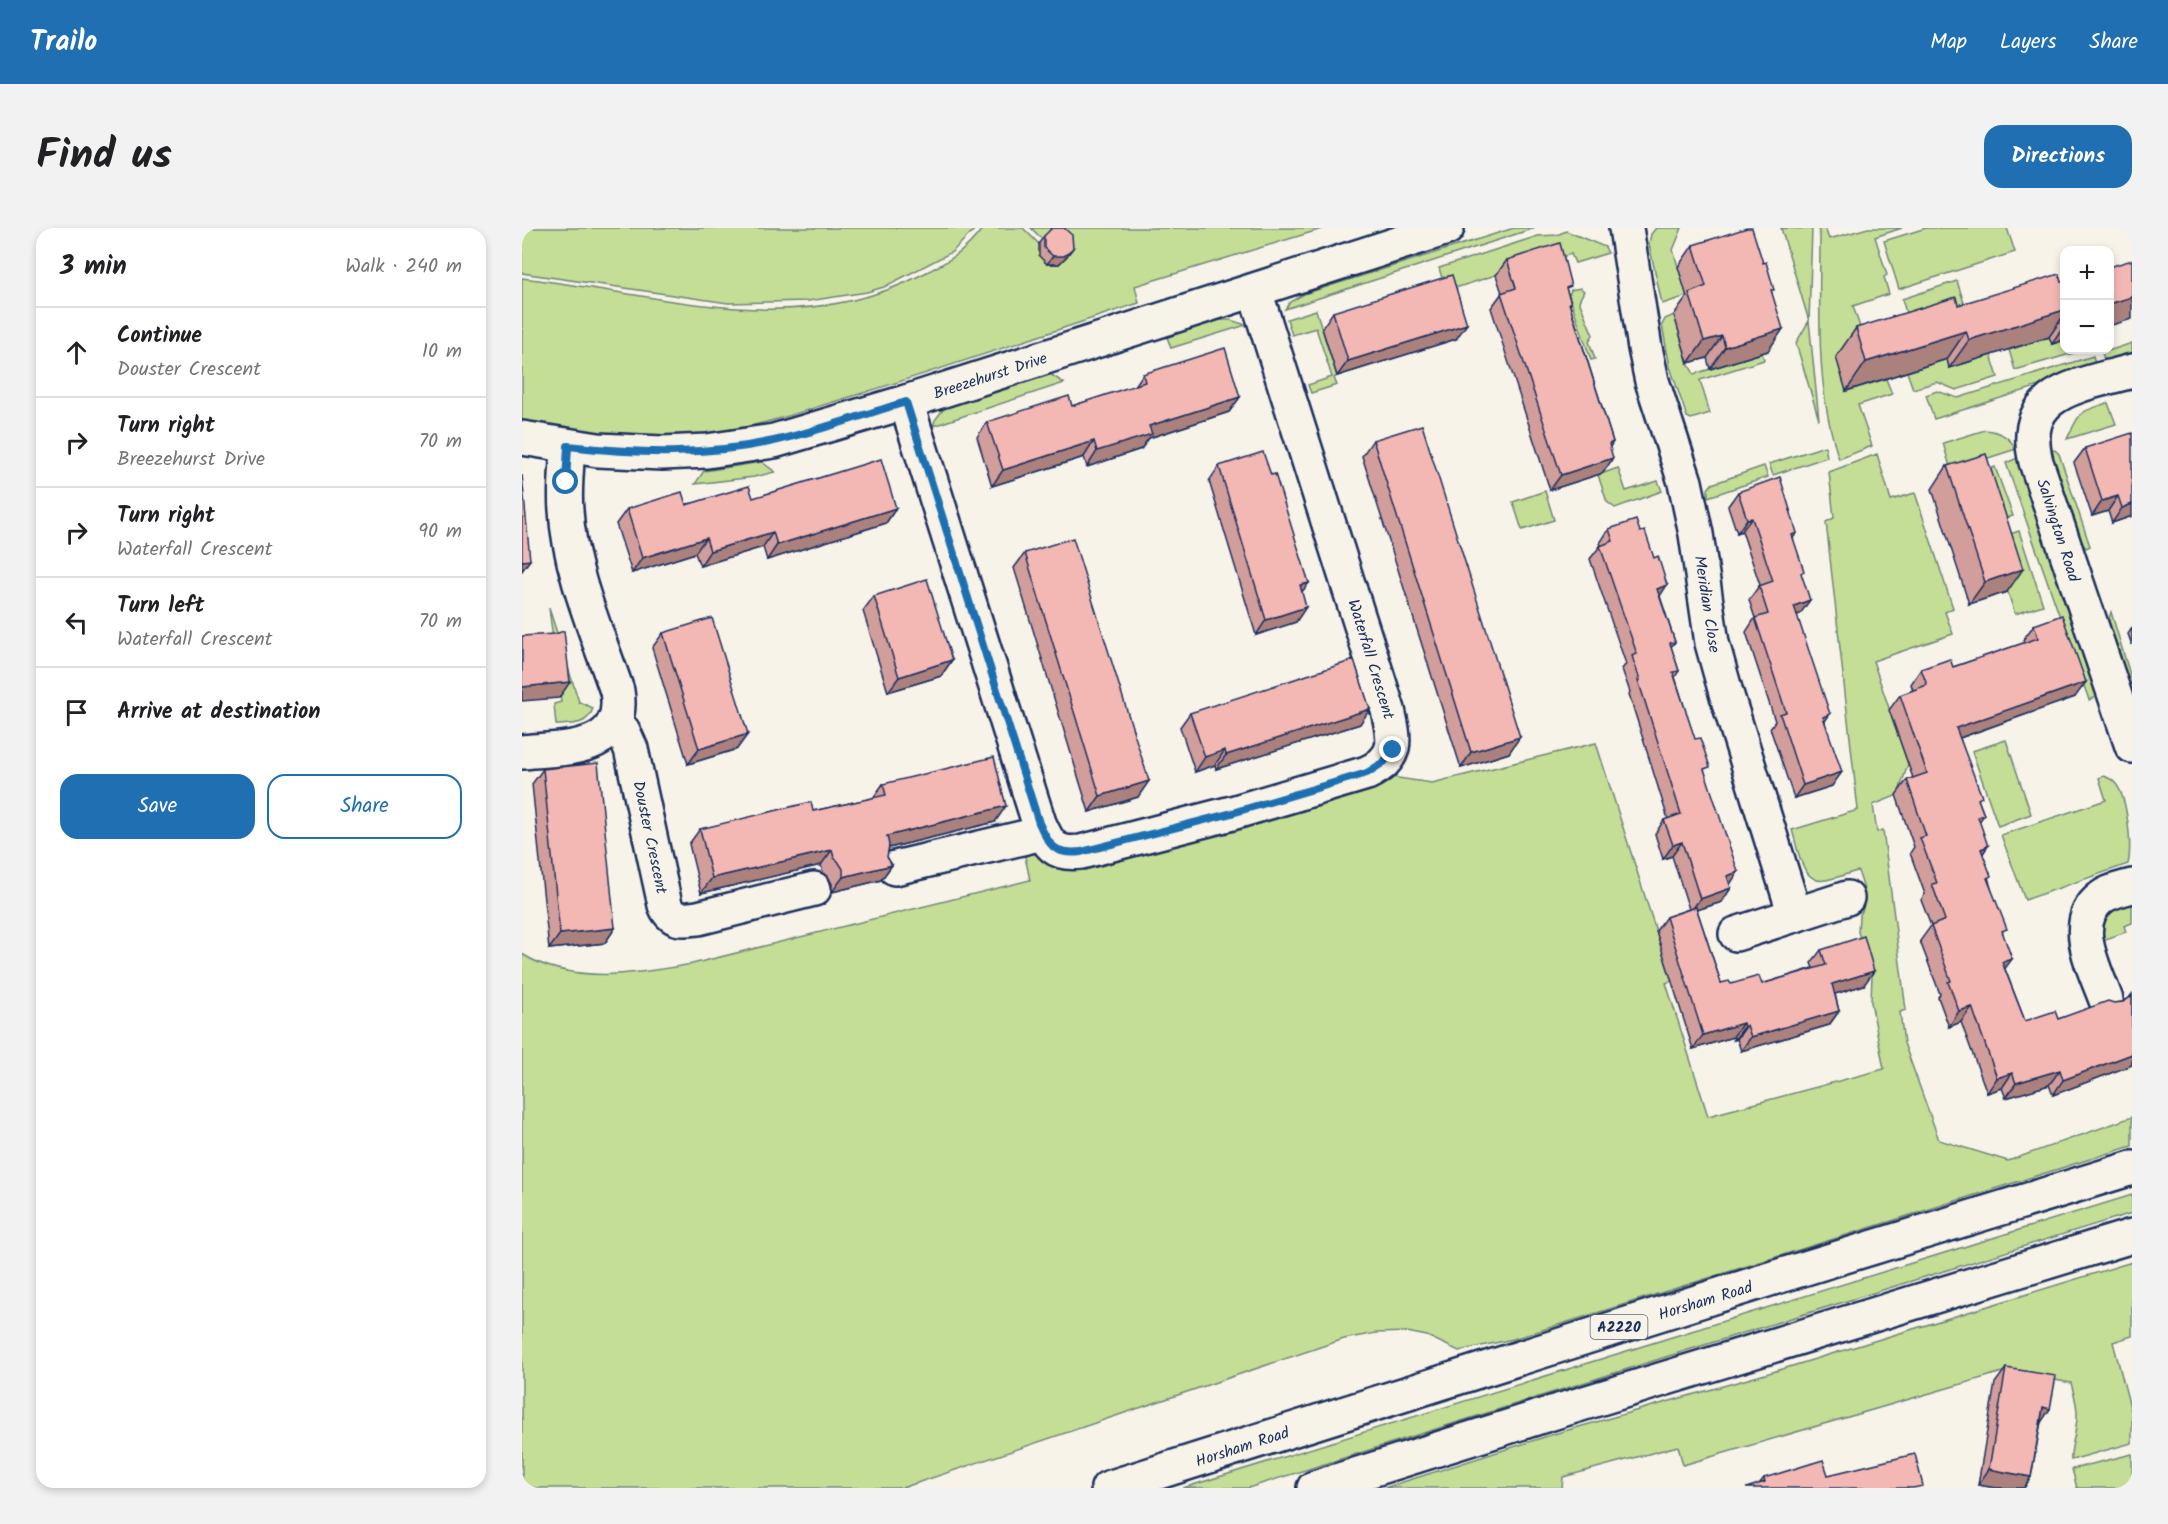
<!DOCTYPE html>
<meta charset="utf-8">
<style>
body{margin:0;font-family:Kalam,sans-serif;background:#f2f2f2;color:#202124}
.controls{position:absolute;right:18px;top:18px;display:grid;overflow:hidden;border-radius:12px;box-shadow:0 3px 9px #0003}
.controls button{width:54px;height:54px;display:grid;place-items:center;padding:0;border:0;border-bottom:2px solid #e0e0e0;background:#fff;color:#202124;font:30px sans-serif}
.stop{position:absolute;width:18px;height:18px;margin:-14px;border:4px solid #1f6fb2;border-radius:50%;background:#fff}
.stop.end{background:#1f6fb2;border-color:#fff;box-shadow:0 2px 6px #0008}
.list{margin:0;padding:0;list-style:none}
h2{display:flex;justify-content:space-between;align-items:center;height:78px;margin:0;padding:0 24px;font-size:26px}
h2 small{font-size:20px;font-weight:400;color:#757577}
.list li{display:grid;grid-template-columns:39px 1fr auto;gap:18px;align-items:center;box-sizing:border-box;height:90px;padding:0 24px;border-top:2px solid #e0e0e0}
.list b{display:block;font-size:22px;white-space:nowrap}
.list p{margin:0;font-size:20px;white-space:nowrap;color:#757577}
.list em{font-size:20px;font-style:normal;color:#757577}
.actions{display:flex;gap:12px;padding:18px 24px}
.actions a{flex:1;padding:14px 0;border:2px solid #1f6fb2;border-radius:18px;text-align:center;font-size:21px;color:#1f6fb2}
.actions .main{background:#1f6fb2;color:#fff}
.icon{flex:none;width:33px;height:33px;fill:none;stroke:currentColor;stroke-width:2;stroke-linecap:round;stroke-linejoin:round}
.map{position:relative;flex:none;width:1610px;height:1260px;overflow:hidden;border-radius:18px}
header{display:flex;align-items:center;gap:36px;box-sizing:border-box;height:84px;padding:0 30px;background:#1f6fb2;color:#fff}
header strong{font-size:28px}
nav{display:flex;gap:33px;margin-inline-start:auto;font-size:21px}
.intro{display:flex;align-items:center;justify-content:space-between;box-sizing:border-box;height:144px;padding:0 36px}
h1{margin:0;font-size:42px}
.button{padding:15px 27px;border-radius:18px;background:#1f6fb2;color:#fff;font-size:21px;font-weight:700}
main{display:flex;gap:36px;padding:0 36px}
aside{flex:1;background:#fff;border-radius:18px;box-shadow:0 3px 9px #0003}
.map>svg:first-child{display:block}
.green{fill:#c4de95;stroke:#70867a;stroke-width:1.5}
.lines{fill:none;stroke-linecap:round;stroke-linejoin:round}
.minor-casing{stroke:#1b2f5e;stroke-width:38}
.tertiary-casing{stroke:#1b2f5e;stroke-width:38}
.primary-casing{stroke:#1b2f5e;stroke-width:38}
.minor{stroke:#f7f3e8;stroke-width:33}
.tertiary{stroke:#f7f3e8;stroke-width:33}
.primary{stroke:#f7f3e8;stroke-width:33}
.wall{fill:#d29e9b;stroke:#1b2f5e;stroke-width:1.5}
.shaded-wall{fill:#ab817e;stroke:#1b2f5e;stroke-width:1.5}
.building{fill:#f4b8b4;stroke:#1b2f5e;stroke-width:1.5}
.route{stroke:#1f6fb2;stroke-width:8}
.labels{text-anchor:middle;stroke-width:5;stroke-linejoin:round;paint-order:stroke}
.shield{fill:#f7f3e8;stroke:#5d6a87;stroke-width:1.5}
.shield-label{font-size:15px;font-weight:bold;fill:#1b2f5e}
.street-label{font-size:16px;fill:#1b2f5e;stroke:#f7f3e8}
</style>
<header>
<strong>Trailo</strong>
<nav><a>Map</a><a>Layers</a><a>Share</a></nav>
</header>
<div class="intro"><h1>Find us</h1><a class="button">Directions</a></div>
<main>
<aside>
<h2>3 min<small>Walk · 240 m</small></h2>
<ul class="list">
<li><svg class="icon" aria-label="ahead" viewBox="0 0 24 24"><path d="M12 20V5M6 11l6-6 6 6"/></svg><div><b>Continue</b><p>Douster Crescent</p></div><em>10 m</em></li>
<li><svg class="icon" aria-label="right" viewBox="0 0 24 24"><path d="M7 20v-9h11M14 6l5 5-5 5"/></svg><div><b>Turn right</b><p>Breezehurst Drive</p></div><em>70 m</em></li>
<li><svg class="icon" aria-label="right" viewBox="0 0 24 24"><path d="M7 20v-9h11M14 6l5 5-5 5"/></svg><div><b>Turn right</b><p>Waterfall Crescent</p></div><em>90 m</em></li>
<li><svg class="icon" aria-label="left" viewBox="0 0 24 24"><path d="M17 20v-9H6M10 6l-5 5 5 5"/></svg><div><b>Turn left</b><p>Waterfall Crescent</p></div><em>70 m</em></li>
<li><svg class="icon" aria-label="arrive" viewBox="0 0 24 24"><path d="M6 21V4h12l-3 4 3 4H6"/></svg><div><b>Arrive at destination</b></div></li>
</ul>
<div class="actions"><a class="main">Save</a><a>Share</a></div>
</aside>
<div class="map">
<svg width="1610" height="1260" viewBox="0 0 1610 1260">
<rect width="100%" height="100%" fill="#f7f3e8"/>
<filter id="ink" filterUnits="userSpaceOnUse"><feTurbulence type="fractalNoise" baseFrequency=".0167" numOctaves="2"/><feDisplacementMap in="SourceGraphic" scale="12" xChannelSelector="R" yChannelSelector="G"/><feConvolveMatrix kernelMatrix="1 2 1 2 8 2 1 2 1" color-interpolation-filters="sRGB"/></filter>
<g filter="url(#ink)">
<g class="green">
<path d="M0,0H454L430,24L362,59L345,64L286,73L206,75L0,45Z"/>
<path d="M461,0H501L517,16L521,12L509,0H803L613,58L617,75C522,106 427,139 331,168C283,182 236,200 186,205C124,213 61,203 0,194V50C133,65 274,114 401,46C429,32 442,25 461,0Z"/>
<path d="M992,0H1013L763,81L768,74L782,66Z"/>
<path d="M1134,0H1160L1151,22L1165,68L1140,76L1127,16L1129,6Z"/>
<path d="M1259,0L1290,1L1287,93L1297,192L1274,115L1287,93Z"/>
<path d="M1296,0H1303L1307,11L1346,0H1380L1353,9L1365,47L1362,49L1367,66L1331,78L1339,102L1324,163L1364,151L1370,166L1336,177L1350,218L1317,231C1293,161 1298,82 1298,9Z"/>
<path d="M1404,0H1485L1493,24L1377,61L1362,13Z"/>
<path d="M1044,3L1083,19L1086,25L1053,35L1049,26L1040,29L1039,26L924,63L917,40L1016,8L1035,7Z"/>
<path d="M1435,53L1443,78L1387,95L1380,71Z"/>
<path d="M1058,60L1062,63L1057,73L1071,107L1067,113L1073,131L1069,132L1047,67L1049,62Z"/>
<path d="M794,82L815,148L812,150L815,157L789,165L786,157L810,149L794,100L770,107L765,91Z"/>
<path d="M1152,87L1166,135L1172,146L1240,125L1242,132L1178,152L1188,185L1169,191L1165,189L1148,139L1140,97L1143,91Z"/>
<path d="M697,92H708L724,97L649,120L645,109Z"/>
<path d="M1527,109L1530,116L1542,113V122H1562L1493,142L1487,122Z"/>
<path d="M1610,115V129L1584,137L1580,125Z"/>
<path d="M1469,127L1476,149L1434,162L1415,154L1391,161L1385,144L1425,131L1428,140Z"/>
<path d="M1571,128L1574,140L1412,191L1404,167L1415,163L1436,170Z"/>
<path d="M528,146L542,155L411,198L413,192L423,179Z"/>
<path d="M1586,175L1594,196L1545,211C1559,183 1556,184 1586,175Z"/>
<path d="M1463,202C1477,203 1487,208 1494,221L1429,242L1421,215Z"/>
<path d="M1303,218L1305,229L1251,247L1247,236Z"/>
<path d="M1533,222L1537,226L1568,318L1564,320C1549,304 1534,245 1529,223Z"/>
<path d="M1355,226L1369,272L1393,265L1431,380L1423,384L1431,406L1351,433L1386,536L1376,567L1351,577L1355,604L1361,602L1384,782L1378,784L1382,815L1417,912L1486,933L1610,889V918L991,1111L937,1123L905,1108L885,1104L854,1105L822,1111L380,1260H0V726C49,757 115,746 170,736L508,652L502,624L869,549L910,555L1074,515L1150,753L1144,755L1186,888L1362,841L1349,774L1350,746L1336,704L1337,689L1341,681L1342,661L1336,643C1326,645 1315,650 1304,652C1279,657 1276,619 1270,602L1336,582L1304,294L1312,290L1307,244Z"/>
<path d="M1500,228L1577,468L1567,472L1484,235Z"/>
<path d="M240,234L253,244L232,249L173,256L182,243Z"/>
<path d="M1242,238L1246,249L1186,269V261L1190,256Z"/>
<path d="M1473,239L1491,288L1465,296L1449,248Z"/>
<path d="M1096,240L1104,263L1136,253L1140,263L1093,280L1085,274L1076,247Z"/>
<path d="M1023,263L1032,292L1000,302L991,274Z"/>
<path d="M1497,303L1521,377L1493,386L1469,313Z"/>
<path d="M27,380L57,474L71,480C66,498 50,496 34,497L32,476L39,474Z"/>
<path d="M1589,384L1610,453V456L1602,457L1584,401Z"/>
<path d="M1484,512L1509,586L1476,598L1450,523Z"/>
<path d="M1582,548C1587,550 1591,552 1594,556C1606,571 1610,620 1606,636L1503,672L1479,607L1584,572L1577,550Z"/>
<path d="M1610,667V695L1602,698L1604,704L1581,712L1578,692L1583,683Z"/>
<path d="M1610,967V985L1166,1122L726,1260H661Z"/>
<path d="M1610,1034V1108L1591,1114L1610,1187V1215L1549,1232C1548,1220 1553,1210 1554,1198C1557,1183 1553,1170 1549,1155L1484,1143L1161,1237L1156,1218L1041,1249L1040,1260H862L1032,1206L1254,1143Z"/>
<path d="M1610,1226V1260H1555L1550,1241Z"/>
</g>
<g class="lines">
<defs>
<g id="minor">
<path d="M1104,0L1123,120L1130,153L1163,254L1174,306L1190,415L1204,465L1273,687"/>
<path d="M1610,143C1558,158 1496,162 1514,234L1610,518"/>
<path d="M384,174L517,595C527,618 533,627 559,624L710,585L845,545C877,530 873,512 866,482L733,63"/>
<path d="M91,496L101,503L109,521L143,677C150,694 161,692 176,690L292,661"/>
<path d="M0,524C42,520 105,524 95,463C76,407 47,342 44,282C42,261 45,239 46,218"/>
<path d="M373,640L521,605"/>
<path d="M1214,706L1325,670"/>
<path d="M1584,772C1573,741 1546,694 1580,669C1588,663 1600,661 1610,658"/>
</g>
<path id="tertiary" d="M0,210L76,222L140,225L185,223L252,213L384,174L925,0"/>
<g id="primary">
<path d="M586,1260L1251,1050L1610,940"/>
<path d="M792,1260L1033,1184L1610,1008"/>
</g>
</defs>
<use href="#minor" class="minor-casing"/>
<use href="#tertiary" class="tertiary-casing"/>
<use href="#primary" class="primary-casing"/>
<use href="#minor" class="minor"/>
<use href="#tertiary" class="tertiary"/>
<use href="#primary" class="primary"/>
</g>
<g class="wall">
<path d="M522,8L545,28L537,36H525L517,28V15Z"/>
<path d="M1171,17L1250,65L1246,123L1188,141L1185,130L1166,135L1152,87L1165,69L1156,39Z"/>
<path d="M985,32L1045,63L1049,75L1048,77L1091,214L1088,219L1081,245L1028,262L969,80L980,65L974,47Z"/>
<path d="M1542,53V112L1530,116L1527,109L1427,140L1425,131L1324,163L1314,129L1334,100Z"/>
<path d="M811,84L934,111L815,148L800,100Z"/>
<path d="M621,146L718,169L707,184L627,210L619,221L565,239L562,229L470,258L455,209L465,194L550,178L613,158Z"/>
<path d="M851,212L987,525L939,540L840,228Z"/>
<path d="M1563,220L1610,288L1590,295L1586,283L1570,288L1552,235Z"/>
<path d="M697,238L780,364L774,394L734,407L687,253Z"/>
<path d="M1425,238L1485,364L1447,376L1410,261Z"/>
<path d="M1216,264L1275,305L1271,310L1279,347L1278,386L1275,387L1303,493L1310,558L1272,570L1248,500L1253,493L1224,404L1233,390L1227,372L1237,358L1238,357L1220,303L1215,305L1206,278Z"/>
<path d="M231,270L374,280L364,295L245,332L241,319L178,338L173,325L110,345L94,296L105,281Z"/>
<path d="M1087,301L1138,368L1153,414L1149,419L1157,443L1153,449L1183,545L1208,656L1200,674L1175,682L1199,755L1209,756H1240L1291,740L1289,735L1299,722L1342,757L1313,766L1317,783L1307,797L1219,823L1215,811L1212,812L1211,809L1171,821L1134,703L1144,689L1167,681L1150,628L1141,631L1133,606L1142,592L1146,591L1107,466L1108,464L1100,441L1104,436L1068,331L1079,317L1078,315Z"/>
<path d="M503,325L616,569L567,584L492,340Z"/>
<path d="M352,368L430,432L419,448L366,464L341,383Z"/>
<path d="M1512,397L1553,469L1438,510L1457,574L1462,587L1457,594L1460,626L1481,706L1483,741L1503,793L1536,791L1592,775L1601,774L1607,770L1610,766V837L1531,867L1527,857L1484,870L1480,860L1465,865L1439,794L1427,799L1416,769L1418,766L1398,713L1409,698L1399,672L1403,666L1388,625L1392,619L1374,567L1385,552L1391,550L1367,482L1378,467L1391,462L1389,456L1399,441L1431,439L1502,415L1501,412Z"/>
<path d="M1610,400V417L1606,406Z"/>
<path d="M141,405L215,521L166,536L130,420Z"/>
<path d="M668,485L838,496L694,541L693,537L673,544L658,499Z"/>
<path d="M21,541L93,700L83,715L27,721L10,556Z"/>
<path d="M361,556L473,594L367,620L365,629L370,637L359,652L310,664V656L306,648L301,645L299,637L179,665L167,616L178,601L291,583L351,570Z"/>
<path d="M1484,1140L1519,1194L1509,1249L1502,1260H1474L1456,1257L1473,1155Z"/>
<path d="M1306,1247L1237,1256L1242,1250Z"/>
</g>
<g class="shaded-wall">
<path d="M551,20L545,28L537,36H525L531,28Z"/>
<path d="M1610,69V91L1587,98V76Z"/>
<path d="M1542,82V87L1527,109L1427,140L1447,112Z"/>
<path d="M945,96L934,111L815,148L826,133Z"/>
<path d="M1542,98V112L1530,116Z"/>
<path d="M1261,101L1246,123L1188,141L1203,119Z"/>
<path d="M1444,103L1425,131L1324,163L1344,134Z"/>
<path d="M1200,108L1185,130L1166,135L1182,113Z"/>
<path d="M718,169L707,184L627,210L619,221L565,239L575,223L627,198Z"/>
<path d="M572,213L562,229L470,258L481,242Z"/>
<path d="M1091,230L1081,245L1028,262L1039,247Z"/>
<path d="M1596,268L1586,283L1570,288L1580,273Z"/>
<path d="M1610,276V288L1590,295L1600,280Z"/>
<path d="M374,280L364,295L245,332L255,317Z"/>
<path d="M1230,290L1220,303L1215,305L1225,291Z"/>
<path d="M251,304L241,319L178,338L188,323Z"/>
<path d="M184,310L173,325L110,345L120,330Z"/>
<path d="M8,332L0,343V333Z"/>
<path d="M1501,341L1485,364L1447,376L1463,354Z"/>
<path d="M787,355L776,369L778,357Z"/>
<path d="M1145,357L1136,371L1135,361Z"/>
<path d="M1288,372L1278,386L1262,391L1272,378Z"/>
<path d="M784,379L774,394L734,407L744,392Z"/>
<path d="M430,432L419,448L366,464L377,449Z"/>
<path d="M48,454L37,470L0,473V459Z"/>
<path d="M1564,454L1553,469L1423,515L1434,500Z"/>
<path d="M848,481L838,496L694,541L704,527Z"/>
<path d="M1308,486L1298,500L1301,489Z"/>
<path d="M226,506L215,521L166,536L177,521Z"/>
<path d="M998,509L987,525L939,540L949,524Z"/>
<path d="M703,522L693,537L673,544L683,529Z"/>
<path d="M1320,544L1310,558L1272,570L1281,557Z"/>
<path d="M627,553L616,569L567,584L578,568Z"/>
<path d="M484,578L473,594L354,623L365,608Z"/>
<path d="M1160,614L1150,628L1141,631L1151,617Z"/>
<path d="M1466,618L1456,633L1459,621Z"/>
<path d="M310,622L299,637L179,665L190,650Z"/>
<path d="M370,637L359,652L310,664L321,649Z"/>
<path d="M1216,644L1207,658L1205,648Z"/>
<path d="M1209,660L1200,674L1168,684L1178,671Z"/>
<path d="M93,700L83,715L27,721L38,706Z"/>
<path d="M1490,731L1479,746L1480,734Z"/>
<path d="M1352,743L1342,757L1300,770L1310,756Z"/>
<path d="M1450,779L1439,794L1427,799L1437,783Z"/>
<path d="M1317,783L1307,797L1219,823L1229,809Z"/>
<path d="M1221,795L1211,809L1171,821L1181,807Z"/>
<path d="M1225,797L1215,811L1212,812L1222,799Z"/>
<path d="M1610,826V837L1531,867L1541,852Z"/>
<path d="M1538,842L1527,857L1484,870L1494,855Z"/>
<path d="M1490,845L1480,860L1465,865L1475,850Z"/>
<path d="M1521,1179L1528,1181L1518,1196Z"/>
<path d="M1467,1241L1509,1249L1502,1260H1474L1456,1257Z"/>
</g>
<g class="building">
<path d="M530,0H542L550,7L551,20L542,28H531L522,20V8Z"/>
<path d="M1225,0H1230L1241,35L1244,34L1252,62H1249L1261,101L1203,119L1200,108L1182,113L1167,65L1184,58L1171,17Z"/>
<path d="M1038,15L1049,58L1044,60L1049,75H1047L1091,214L1087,216L1091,230L1039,247L979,65L994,60L985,32Z"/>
<path d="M1610,32V69L1587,76V39Z"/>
<path d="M1537,46L1539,54L1542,53V82L1447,112L1444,103L1344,134L1334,100L1434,69L1436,77Z"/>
<path d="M930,47L945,96L826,133L811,84Z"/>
<path d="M703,120L718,169L627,198L630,206L575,223L572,213L481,242L465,194L547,168L550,178L623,154L621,146Z"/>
<path d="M900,197L998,509L949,524L851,212Z"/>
<path d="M1610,205V276L1600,280L1596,268L1580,273L1563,220Z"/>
<path d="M741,224L749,247L753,246L787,355L778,357L784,379L744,392L697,238Z"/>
<path d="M1464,226L1501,341L1463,354L1425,238Z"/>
<path d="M359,231L374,280L255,317L251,304L188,323L184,310L120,330L105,281L160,264L164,277L227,258L231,270Z"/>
<path d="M0,247L8,332L0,333Z"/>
<path d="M1258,249L1275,305L1270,307L1282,343L1279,345L1288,372L1272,378L1308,486L1301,489L1320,544L1281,557L1258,486L1264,484L1233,390L1246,386L1237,358L1251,353L1230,290L1225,291L1216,264Z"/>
<path d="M1114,292L1118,304L1123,303L1132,330L1136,328L1145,357L1135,361L1153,414L1148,415L1157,443L1151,444L1173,511L1178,510L1188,539L1182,541L1216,644L1205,648L1209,660L1178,671L1160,614L1151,617L1142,592L1159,586L1116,452H1118L1110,428L1115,426L1078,318L1091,313L1087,301Z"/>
<path d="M551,310L627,553L578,568L503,325Z"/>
<path d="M405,351L430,432L377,449L352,368Z"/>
<path d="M1540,387L1564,454L1434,500L1460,569L1456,571L1462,587L1456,589L1466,618L1459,621L1469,648L1465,650L1485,701L1480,703L1490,731L1480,734L1503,793L1533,783L1536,791L1586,773L1592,775L1601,774L1609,769L1610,767V826L1541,852L1538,842L1494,855L1490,845L1475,850L1450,779L1437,783L1426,754L1429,753L1409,698L1423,692L1410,656L1415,655L1398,610L1404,608L1385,552L1405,545L1378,467L1405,457L1399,441L1428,431L1431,439L1516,410L1512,397Z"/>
<path d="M190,390L226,506L177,521L141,405Z"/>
<path d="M42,403L48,454L0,459V408L33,406Z"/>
<path d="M832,432L848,481L704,527L703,522L683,529L668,485Z"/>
<path d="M472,529L484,578L365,608L367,617L365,629L370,637L321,649V641L316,633L312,630L310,622L190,650L178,601L289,574L291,583L364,567L361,556Z"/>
<path d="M76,535L93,700L38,706L21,541Z"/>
<path d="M1174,679L1199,755L1207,753L1209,756L1237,748L1240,756L1304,737L1299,722L1342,708L1352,743L1310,756L1317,783L1229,809L1225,797L1222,799L1221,795L1181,807L1144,689Z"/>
<path d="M1484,1140L1534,1148L1528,1181L1521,1179L1509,1249L1467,1241Z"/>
<path d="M1393,1226L1401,1258L1391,1260H1224L1243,1254L1242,1250L1301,1232L1306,1247Z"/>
</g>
</g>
<g class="lines" filter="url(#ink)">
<path class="route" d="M44,254L46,218C115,226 183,228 252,213C297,203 340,187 384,174L517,595C527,618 533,627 559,624L710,585L845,545L862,534L871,522"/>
</g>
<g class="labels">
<rect class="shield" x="1068.5" y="1087" width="57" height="24" rx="4.5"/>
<g class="shield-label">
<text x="1097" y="1104">A2220</text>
</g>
<g class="street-label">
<text transform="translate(468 147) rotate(-18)" y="6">Breezehurst Drive</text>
<text transform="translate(1537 302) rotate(72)" y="6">Salvington Road</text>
<text transform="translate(1186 376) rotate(81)" y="6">Meridian Close</text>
<text transform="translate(850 431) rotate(73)" y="6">Waterfall Crescent</text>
<text transform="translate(129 609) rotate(78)" y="6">Douster Crescent</text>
<text transform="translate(1183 1072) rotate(-17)" y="6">Horsham Road</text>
<text transform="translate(720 1218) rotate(-18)" y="6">Horsham Road</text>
</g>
</g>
</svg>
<div class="controls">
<button>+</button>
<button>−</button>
</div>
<div class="stop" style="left:44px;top:254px"></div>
<div class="stop end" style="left:871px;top:522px"></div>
</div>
</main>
